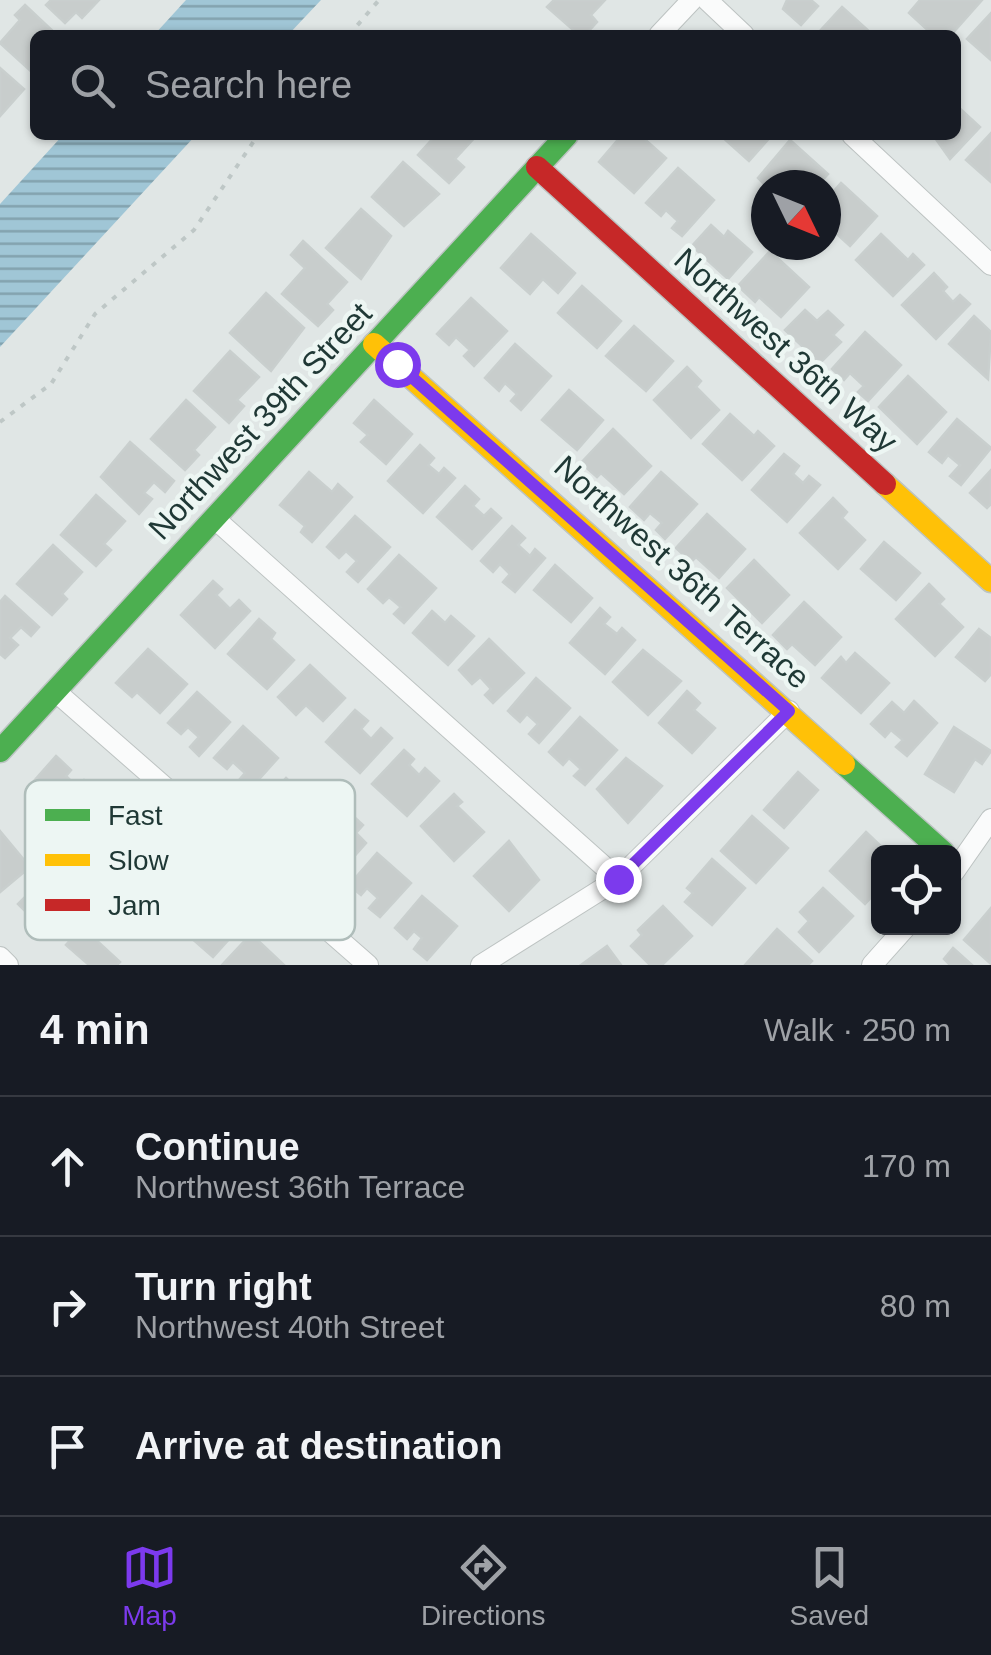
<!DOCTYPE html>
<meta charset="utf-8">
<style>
body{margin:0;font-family:Helvetica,sans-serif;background:#20242c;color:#f1f3f6}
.controls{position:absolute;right:30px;bottom:30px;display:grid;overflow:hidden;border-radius:15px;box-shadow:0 2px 8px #0004}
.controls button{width:90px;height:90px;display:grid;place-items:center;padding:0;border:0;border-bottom:2px solid #363941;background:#171b24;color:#f1f3f6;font:50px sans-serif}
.compass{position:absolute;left:751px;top:170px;width:90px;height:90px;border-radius:50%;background:#171b24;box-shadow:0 2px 8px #0004;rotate:133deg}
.stop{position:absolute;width:30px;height:30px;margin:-22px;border:8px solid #7c3aed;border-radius:50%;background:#fff}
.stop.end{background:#7c3aed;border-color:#fff;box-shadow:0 2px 10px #0008}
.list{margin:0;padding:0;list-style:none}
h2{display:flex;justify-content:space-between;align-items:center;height:130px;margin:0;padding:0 40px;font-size:42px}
h2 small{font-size:32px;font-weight:400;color:#9ea1a6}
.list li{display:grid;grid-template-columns:65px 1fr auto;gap:30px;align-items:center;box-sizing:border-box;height:140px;padding:0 40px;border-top:2px solid #363941}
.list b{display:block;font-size:38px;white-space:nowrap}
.list p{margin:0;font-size:32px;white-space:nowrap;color:#9ea1a6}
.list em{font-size:32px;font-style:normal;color:#9ea1a6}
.icon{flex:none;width:55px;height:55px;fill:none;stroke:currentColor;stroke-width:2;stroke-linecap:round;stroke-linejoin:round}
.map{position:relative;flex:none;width:991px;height:965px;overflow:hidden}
.search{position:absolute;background:#171b24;box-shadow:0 2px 8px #0004;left:30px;right:30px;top:30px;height:110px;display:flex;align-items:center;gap:25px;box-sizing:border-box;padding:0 35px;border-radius:15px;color:#9ea1a6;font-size:38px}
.sheet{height:550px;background:#171b24}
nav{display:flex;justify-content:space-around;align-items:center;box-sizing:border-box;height:140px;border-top:2px solid #363941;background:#171b24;font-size:28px;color:#9ea1a6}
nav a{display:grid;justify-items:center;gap:5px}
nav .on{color:#7c3aed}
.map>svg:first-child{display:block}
.water{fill:url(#water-rules)}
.building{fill:#c8cdcc;stroke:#c9cfce;stroke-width:2.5}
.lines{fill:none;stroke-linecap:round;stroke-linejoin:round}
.street-casing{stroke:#bdc3c2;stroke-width:22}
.fast-casing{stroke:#bcc4c2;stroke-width:25}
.slow-casing{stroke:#bcc4c2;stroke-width:25}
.jam-casing{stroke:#bcc4c2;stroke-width:25}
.path{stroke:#bec7c6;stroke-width:4;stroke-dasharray:5 8;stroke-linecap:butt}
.street{stroke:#fafbfb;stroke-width:20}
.fast{stroke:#4caf50;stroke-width:22}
.slow{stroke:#ffc107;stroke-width:22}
.jam{stroke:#c62828;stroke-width:22}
.route{stroke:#7c3aed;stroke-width:12}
.labels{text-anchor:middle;stroke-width:9;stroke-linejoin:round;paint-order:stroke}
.street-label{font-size:32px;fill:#1f3835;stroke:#edf6f3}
.key{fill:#edf6f3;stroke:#afbdba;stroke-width:2.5}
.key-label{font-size:28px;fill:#1f3835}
</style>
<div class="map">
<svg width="991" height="965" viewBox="0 0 991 965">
<defs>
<pattern id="water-rules" width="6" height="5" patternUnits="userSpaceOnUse" patternTransform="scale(2.5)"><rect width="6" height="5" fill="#a0c6d6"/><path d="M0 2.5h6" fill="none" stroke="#82a2ae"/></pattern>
</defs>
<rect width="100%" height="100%" fill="#e0e6e5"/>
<g class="water">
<path d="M186,0H321L288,35H154Z"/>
<path d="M63,135H196L0,347V204Z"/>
</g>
<g class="building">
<path d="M51,0H99L82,18L76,12L65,23L46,5Z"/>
<path d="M554,0H605L591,15L597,22L585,35H579L547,7Z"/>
<path d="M787,0H811L818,6L801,25L783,9Z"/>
<path d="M920,0H982L951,35H933L909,13Z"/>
<path d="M25,5L57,35H35L34,74L0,43L20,20L15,15Z"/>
<path d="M842,7L873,35L818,33Z"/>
<path d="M991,13V60L967,39Z"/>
<path d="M0,68L24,89L0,116Z"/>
<path d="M956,105L980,127L950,159L933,135H956Z"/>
<path d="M991,133V182L966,160Z"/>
<path d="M436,135H477L455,159L464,167L449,183L418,155Z"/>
<path d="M622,135H640L666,158L634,193L599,162Z"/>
<path d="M720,135H772L749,161Z"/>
<path d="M790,140L828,174L818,185L766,186L758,178Z"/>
<path d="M403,162L439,194L404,226L372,197Z"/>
<path d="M678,168L714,200L682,236L672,228L678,221L666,210L661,216L646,203Z"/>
<path d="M841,183L877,216L850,246L827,225L834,217L826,209V200Z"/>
<path d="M361,209L391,236L361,279L326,248Z"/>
<path d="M711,225L724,237L728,231L752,252L728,279L692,246Z"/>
<path d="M531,234L575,273L558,293L543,279L530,294L501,268Z"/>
<path d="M881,234L908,260L913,254L924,265L893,296L856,260Z"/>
<path d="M303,241L347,282L327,304L333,310L318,326L282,294L305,268L291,255Z"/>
<path d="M770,251L809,287L781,317L759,297L755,302L738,286Z"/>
<path d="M934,273L947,287L943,291L953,302L960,295L970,304L936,339L902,305Z"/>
<path d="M582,286L621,321L597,348L558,313Z"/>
<path d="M266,293L304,328L271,371L230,333Z"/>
<path d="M471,298L507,331L474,366L464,356L470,350L456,337L449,345L437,334Z"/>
<path d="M805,310L817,321L828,311L843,325L833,335L841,342L820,363L785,330Z"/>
<path d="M974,316L991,332L988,379L949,344Z"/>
<path d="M634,326L673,361L646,391L606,356Z"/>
<path d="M865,332L901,365L868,401L858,392L864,386L850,373L844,380L832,369Z"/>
<path d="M515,344L551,376L521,410L511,401L517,394L505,383L499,391L485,378Z"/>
<path d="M230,351L259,377L237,400L244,406L229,423L194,391Z"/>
<path d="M687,367L701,381L696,387L719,410L691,438L654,400Z"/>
<path d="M908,376L946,412L917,444L879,407Z"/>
<path d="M569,390L603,420L577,450L542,420Z"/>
<path d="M186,400L215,427L194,450L199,455L185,470L151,439Z"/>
<path d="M374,400L412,434L386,464L361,442L368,435L354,423Z"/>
<path d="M730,414L754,436L758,431L774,446L742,480L703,444Z"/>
<path d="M957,419L991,448L961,485L950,476L960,465L948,455L942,463L929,452Z"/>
<path d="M613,429L651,466L624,494L601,473L597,477L581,463Z"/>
<path d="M130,442L174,481L165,492L154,482L144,493L152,499L139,514L101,477Z"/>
<path d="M420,445L434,458L428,465L439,474L444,468L455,478L423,513L388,481Z"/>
<path d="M784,454L799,466L793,474L803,483L809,476L820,485L787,522L752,490Z"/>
<path d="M991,470V504L987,508L970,493Z"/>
<path d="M309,472L332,492L338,484L352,497L312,542L301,532L305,526L280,505Z"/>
<path d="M661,472L697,504L665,539L656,530L662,523L650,513L644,520L630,507Z"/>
<path d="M465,486L479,499L473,506L484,516L491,509L501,518L472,549L437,517Z"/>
<path d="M96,495L125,521L104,544L111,550L96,566L61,535Z"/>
<path d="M833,498L847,512L842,518L865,540L838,569L800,533Z"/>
<path d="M707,514L745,549L719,578L696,557L691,562L676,548Z"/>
<path d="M355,516L390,547L358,582L347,572L357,561L346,551L339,558L327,547Z"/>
<path d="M512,526L525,538L518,545L530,556L535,549L545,558L515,592L503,582L510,574L500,564L493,572L481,561Z"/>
<path d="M884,542L920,573L896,600L861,569Z"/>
<path d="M53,545L82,572L62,594L67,599L52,615L17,584Z"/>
<path d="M399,555L436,588L404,623L394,614L401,607L389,597L383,603L368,589Z"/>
<path d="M754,560L789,595L762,623L727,588Z"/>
<path d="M555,565L592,598L571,622L534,590Z"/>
<path d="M213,581L222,589L216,595L230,609L239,600L250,611L215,648L181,615Z"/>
<path d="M929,584L944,599L939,604L963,627L935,656L896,619Z"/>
<path d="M5,596L39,627L31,636L21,627L10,638L18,645L5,658L0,654V602Z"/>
<path d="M804,602L841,637L815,665L792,644L787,649L773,635Z"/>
<path d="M600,608L610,617L604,624L617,634L622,628L635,640L605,674L570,643Z"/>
<path d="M432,611L445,623L451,616L474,636L448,665L413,633Z"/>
<path d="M259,619L275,633L271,639L294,660L267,689L228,654Z"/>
<path d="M979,629L991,638V674L985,681L956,657Z"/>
<path d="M489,639L524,673L493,703L485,695L491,689L480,677L472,684L459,670Z"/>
<path d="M148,649L187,684L160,713L137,692L132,697L116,683Z"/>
<path d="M643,650L681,681L648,715L613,682Z"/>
<path d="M855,653L889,683L861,713L822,678L841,657L846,663Z"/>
<path d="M310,665L345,698L323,721L306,705L296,715L278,697Z"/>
<path d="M536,678L570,708L539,743L529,734L538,724L527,714L520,722L508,711Z"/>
<path d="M687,691L700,703L694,710L715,728L692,753L659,723Z"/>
<path d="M197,692L230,722L199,756L190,747L199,737L188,727L181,734L168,723Z"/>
<path d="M914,701L937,723L907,756L896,747L903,740L891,730L885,737L871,724L892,702L904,713Z"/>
<path d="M355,710L368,721L361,729L371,739L381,728L392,738L360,773L326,742Z"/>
<path d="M580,717L617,750L585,785L574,776L581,769L569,758L563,765L549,752Z"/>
<path d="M243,726L278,758L244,796L233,787L245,773L233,762L227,769L214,758Z"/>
<path d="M954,727L991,751L982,764L975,759L954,792L925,774Z"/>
<path d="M404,750L414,759L409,765L419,775L425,768L439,781L407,816L372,784Z"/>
<path d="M56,756L71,770L66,776L77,787L84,780L97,792L74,817L34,781Z"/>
<path d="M626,758L662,786L628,823L597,789Z"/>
<path d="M798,772L818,790L784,828L764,810Z"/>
<path d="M286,778L311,802L303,810L311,818L292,839L259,807Z"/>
<path d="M454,794L462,802L457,806L484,832L454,861L421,826Z"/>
<path d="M333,812L344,822L351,814L363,825L356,833L366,843L335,878L325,869L334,859L323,848L317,855L304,843Z"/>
<path d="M752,816L788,848L756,883L721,851Z"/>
<path d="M0,831L30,867L0,892Z"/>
<path d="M866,832L887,852H878V876L873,881L878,890L865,904L830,871Z"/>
<path d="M509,841L539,880L509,911L474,876Z"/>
<path d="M377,853L411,883L380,917L369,908L378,898L367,888L361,895L349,885Z"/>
<path d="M712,859L745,888L712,925L685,902L693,893L687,888Z"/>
<path d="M48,874L81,905L48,939L38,929L48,919L37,910L31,917L18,904Z"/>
<path d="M205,888L224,904L219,910L239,928L213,957L174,923Z"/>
<path d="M823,888L853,916L819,952L799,932L809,921L800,912Z"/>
<path d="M422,896L457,926L427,960L414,949L422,938L414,931L407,939L395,928Z"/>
<path d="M663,906L692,936L662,965H650L631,946L642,935L638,930Z"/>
<path d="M991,908V964L964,940Z"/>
<path d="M82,927L120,962L117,965H89L66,945Z"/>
<path d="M777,929L812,961L808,965H745Z"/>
<path d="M251,934L284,965H222Z"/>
<path d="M607,946L621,965H581Z"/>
<path d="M953,948L972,965H950L944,959Z"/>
</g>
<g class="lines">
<defs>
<g id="street">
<path d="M707,0L744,35"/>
<path d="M659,35L692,0"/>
<path d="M852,135L991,265"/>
<path d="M214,518L618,879"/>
<path d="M55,691L368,965"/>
<path d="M954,872L991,819"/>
<path d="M0,957L8,965"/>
<path d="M481,965L618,879L789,711"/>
<path d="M872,965L905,928"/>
</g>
<g id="fast">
<path d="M0,751L567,135"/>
<path d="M844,764L943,852"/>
</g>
<g id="slow">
<path d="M374,344L844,764"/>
<path d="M885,484L991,581"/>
</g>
<path id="jam" d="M537,167L885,484"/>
</defs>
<use href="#street" class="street-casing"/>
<use href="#fast" class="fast-casing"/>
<use href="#slow" class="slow-casing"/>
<use href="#jam" class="jam-casing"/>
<g class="path">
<path d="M349,35L379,0"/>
<path d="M0,422L51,384L95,314L194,230L258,135"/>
</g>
<use href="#street" class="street"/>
<use href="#fast" class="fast"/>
<use href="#slow" class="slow"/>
<use href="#jam" class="jam"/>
</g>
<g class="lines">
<path class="route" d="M397,364L789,711L618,879"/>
</g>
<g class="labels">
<g class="street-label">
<text transform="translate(786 350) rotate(42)" y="11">Northwest 36th Way</text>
<text transform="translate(260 421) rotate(-47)" y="11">Northwest 39th Street</text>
<text transform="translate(682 572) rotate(42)" y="11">Northwest 36th Terrace</text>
</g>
</g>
<rect x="25" y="780" width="330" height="160" rx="15" class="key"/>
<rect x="45" y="809" width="45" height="12" fill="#4caf50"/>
<rect x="45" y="854" width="45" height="12" fill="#ffc107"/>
<rect x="45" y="899" width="45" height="12" fill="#c62828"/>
<g class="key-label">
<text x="108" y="825">Fast</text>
<text x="108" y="870">Slow</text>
<text x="108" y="915">Jam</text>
</g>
</svg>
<div class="controls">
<button><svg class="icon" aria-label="locate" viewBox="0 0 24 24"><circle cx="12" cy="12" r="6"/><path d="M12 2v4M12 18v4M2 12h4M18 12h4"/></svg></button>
</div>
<svg class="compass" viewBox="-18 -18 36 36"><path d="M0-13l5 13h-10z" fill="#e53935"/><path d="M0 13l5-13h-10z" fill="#9ea1a6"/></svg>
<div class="stop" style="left:397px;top:364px"></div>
<div class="stop end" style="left:618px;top:879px"></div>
<div class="search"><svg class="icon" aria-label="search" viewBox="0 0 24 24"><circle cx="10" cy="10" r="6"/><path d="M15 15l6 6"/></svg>Search here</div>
</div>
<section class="sheet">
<h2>4 min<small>Walk · 250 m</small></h2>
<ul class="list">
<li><svg class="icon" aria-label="ahead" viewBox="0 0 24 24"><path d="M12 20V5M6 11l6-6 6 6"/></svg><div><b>Continue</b><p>Northwest 36th Terrace</p></div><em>170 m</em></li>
<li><svg class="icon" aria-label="right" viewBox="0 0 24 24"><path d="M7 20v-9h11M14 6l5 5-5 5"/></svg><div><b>Turn right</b><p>Northwest 40th Street</p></div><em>80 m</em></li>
<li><svg class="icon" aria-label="arrive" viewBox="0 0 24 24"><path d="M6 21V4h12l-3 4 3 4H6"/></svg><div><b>Arrive at destination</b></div></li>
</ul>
</section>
<nav>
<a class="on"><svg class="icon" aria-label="map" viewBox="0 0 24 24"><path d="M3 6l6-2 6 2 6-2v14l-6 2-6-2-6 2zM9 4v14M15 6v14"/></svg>Map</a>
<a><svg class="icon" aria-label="directions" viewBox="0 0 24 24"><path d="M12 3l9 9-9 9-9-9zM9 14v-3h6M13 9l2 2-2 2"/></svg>Directions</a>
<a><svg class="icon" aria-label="saved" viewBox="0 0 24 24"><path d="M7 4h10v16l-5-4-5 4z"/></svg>Saved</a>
</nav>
